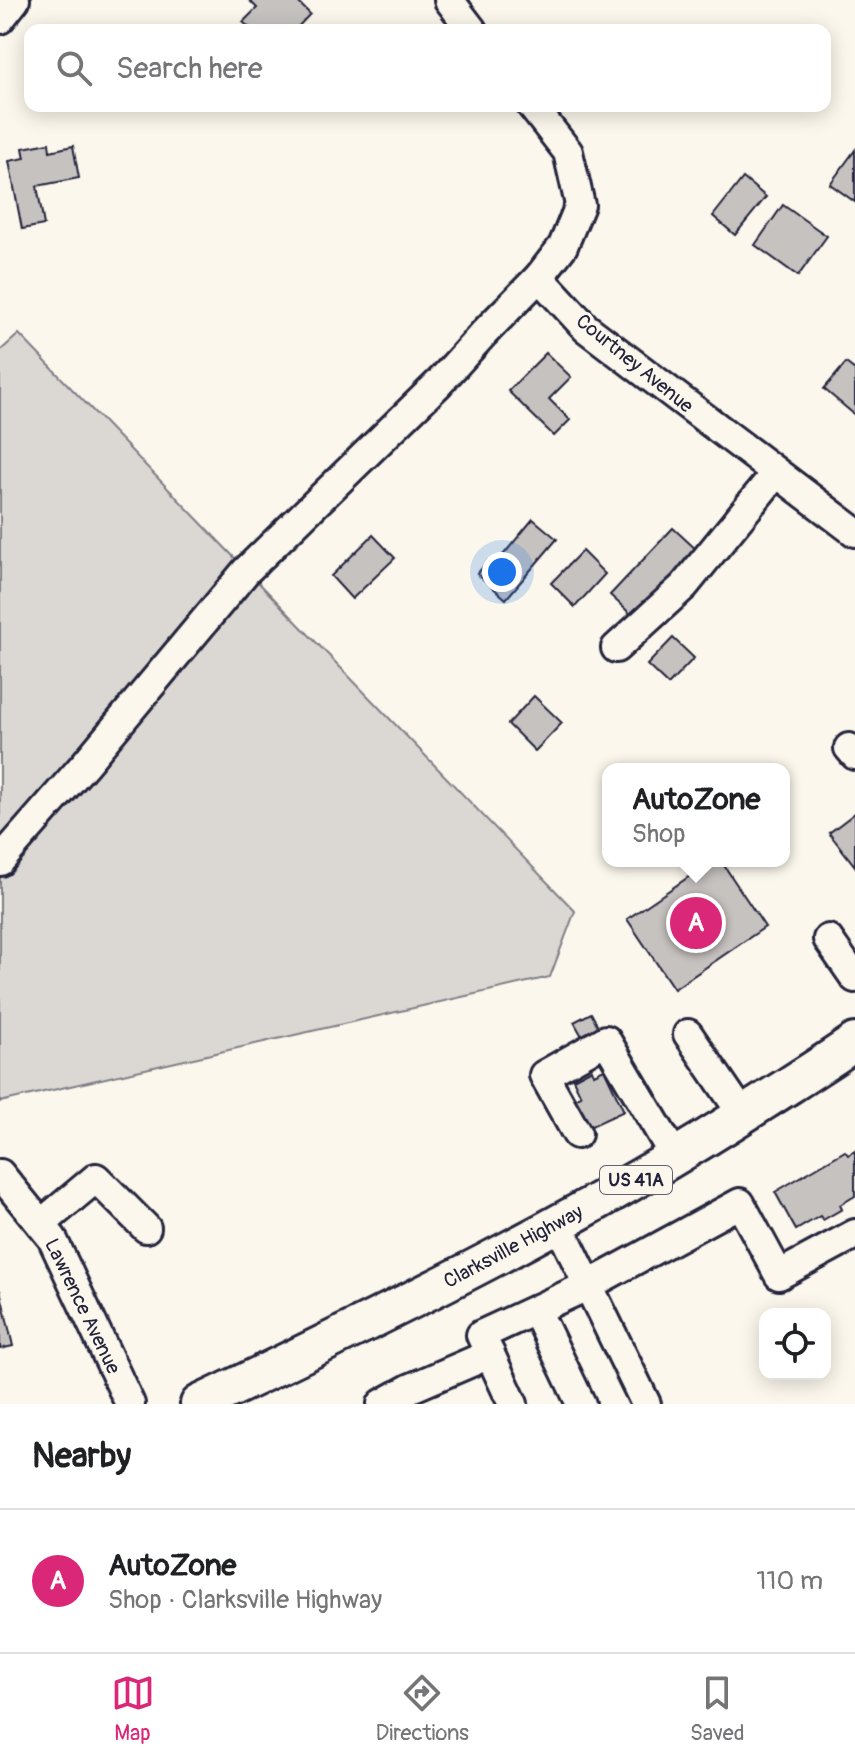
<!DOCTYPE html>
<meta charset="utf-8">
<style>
body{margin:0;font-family:Pangolin,sans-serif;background:#f2f2f2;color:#202124}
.controls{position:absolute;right:24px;bottom:24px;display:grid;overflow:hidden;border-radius:16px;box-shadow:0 4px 20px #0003}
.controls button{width:72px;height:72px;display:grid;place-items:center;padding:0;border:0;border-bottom:2px solid #e0e0e0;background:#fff;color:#202124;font:40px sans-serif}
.you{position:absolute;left:502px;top:572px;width:28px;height:28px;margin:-20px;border:6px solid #fff;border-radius:50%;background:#1a73e8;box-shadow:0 0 0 12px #1a73e833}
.badge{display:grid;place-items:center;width:52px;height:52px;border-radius:50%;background:#db2777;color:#fff;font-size:26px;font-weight:700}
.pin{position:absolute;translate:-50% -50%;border:4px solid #fff;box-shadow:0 2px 8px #0006}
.popup{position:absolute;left:602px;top:763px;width:188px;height:104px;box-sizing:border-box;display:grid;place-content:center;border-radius:16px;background:#fff;filter:drop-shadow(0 2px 6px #0005);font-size:26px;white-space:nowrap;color:#757577}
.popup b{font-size:30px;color:#202124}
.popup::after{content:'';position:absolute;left:50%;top:100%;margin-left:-16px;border:16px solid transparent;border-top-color:#fff}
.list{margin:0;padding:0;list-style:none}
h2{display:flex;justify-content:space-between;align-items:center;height:104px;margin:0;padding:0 32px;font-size:34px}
h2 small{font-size:26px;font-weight:400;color:#757577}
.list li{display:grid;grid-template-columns:52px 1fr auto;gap:24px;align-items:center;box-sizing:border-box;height:144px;padding:0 32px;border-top:2px solid #e0e0e0}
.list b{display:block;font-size:30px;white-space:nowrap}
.list p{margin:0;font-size:26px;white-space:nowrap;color:#757577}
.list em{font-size:26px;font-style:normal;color:#757577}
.icon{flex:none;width:44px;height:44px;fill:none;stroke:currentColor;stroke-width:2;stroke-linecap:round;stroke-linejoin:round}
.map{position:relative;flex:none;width:855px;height:1404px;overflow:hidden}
.search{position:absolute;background:#fff;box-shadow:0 4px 20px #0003;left:24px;right:24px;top:24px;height:88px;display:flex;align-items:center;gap:20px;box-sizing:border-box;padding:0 28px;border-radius:16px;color:#757577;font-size:30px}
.sheet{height:248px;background:#fff}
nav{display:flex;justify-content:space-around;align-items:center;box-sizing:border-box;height:112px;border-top:2px solid #e0e0e0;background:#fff;font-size:22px;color:#757577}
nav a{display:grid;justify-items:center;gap:4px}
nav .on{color:#db2777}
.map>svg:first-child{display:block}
.green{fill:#dbd8d3;stroke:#7e7d87;stroke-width:2}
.building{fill:#c6c2c0;stroke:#22223b;stroke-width:2}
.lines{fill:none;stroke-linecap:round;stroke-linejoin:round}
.minor-casing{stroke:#22223b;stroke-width:34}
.major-casing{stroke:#22223b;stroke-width:42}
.minor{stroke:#fbf7ec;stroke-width:28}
.major{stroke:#fbf7ec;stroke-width:36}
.labels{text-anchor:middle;stroke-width:6;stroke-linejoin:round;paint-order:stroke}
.shield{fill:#fbf7ec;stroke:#636270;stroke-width:2}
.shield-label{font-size:18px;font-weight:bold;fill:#22223b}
.street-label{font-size:20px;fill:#22223b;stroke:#fbf7ec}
</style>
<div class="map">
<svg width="855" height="1404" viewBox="0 0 855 1404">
<rect width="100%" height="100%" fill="#fbf7ec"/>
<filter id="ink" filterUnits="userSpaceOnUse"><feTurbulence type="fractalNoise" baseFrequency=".0125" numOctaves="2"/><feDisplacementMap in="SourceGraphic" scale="16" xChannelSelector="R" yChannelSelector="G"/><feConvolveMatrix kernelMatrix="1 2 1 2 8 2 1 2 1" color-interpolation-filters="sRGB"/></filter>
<g filter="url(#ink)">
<path class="green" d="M19,334L575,911L550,977L0,1102V351Z"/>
<g class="building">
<path d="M249,0H296L310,14L295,30H252L243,22L257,8Z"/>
<path d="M49,143L50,151L73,146L79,178L37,186L44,225L22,229L9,161L25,158L23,148Z"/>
<path d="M855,150V202L830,184Z"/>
<path d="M743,178L766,197L735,235L713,216Z"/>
<path d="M783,205L827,236L798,276L755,245Z"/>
<path d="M546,353L571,377L549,399L570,420L554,436L508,391Z"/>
<path d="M846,363L855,370V415L824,389Z"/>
<path d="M533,519L557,539L506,599L477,574L488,561L494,566Z"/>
<path d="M673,528L698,551L635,618L610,595Z"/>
<path d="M373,535L395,558L352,599L331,576Z"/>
<path d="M582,551L605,574L575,607L551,583Z"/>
<path d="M673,638L694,658L668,685L647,665Z"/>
<path d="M534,696L562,723L535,751L508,724Z"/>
<path d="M855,813V866L829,833Z"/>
<path d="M712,861H721L765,927L674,989L627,919Z"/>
<path d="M591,1013L599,1028L583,1038L574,1022Z"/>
<path d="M592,1069L594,1074L604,1069L624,1111L585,1129L572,1100L581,1096L573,1079Z"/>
<path d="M845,1151L848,1155L855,1151V1196L840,1205L842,1209L823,1220L820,1216L796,1230L775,1192Z"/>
<path d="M0,1290L13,1346L0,1349Z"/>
</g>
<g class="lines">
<defs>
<g id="minor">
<path d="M449,0L472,30"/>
<path d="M0,19L15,0"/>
<path d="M532,106L568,152L580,205L563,246L539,277L586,328L855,532"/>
<path d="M616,648L684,586L776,473"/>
<path d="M849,748L855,755"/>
<path d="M0,861L85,764L246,571L439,383L484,333L539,277"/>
<path d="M828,939L855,978"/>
<path d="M688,1034L743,1115"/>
<path d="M577,1134L544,1075L606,1040L675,1157"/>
<path d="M0,1174L52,1238L130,1404"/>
<path d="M558,1223L646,1404"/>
<path d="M41,1224L96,1178L146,1228"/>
<path d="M536,1310L581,1404"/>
<path d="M382,1404L411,1388L490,1354"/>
<path d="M513,1404L481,1335L587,1286L740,1203L779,1275L855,1234"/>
</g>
<path id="major" d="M199,1404C391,1312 584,1218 763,1102C794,1082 825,1063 855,1042"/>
</defs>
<use href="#minor" class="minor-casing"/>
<use href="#major" class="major-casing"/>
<use href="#minor" class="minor"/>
<use href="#major" class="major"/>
</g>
</g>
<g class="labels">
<rect class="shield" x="600" y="1166" width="72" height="28" rx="6"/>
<g class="shield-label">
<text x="636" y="1186">US 41A</text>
</g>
<g class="street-label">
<text transform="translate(635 363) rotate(39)" y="7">Courtney Avenue</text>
<text transform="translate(513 1246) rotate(-28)" y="7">Clarksville Highway</text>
<text transform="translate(83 1306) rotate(64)" y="7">Lawrence Avenue</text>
</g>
</g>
</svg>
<div class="controls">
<button><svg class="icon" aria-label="locate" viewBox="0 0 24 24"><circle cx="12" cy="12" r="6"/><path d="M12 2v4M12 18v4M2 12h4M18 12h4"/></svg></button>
</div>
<div class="you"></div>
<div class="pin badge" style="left:696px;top:923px">A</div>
<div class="popup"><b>AutoZone</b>Shop</div>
<div class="search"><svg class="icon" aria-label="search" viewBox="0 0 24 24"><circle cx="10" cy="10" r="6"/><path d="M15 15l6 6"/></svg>Search here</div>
</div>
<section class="sheet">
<h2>Nearby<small></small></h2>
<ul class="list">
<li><span class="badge">A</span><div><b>AutoZone</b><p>Shop · Clarksville Highway</p></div><em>110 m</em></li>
</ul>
</section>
<nav>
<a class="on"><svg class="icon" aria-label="map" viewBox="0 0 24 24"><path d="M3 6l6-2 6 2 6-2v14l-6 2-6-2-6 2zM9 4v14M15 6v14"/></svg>Map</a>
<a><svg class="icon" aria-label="directions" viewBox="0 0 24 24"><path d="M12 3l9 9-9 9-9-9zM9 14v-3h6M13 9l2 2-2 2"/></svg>Directions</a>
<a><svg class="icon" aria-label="saved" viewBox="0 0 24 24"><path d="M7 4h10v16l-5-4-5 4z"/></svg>Saved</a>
</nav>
